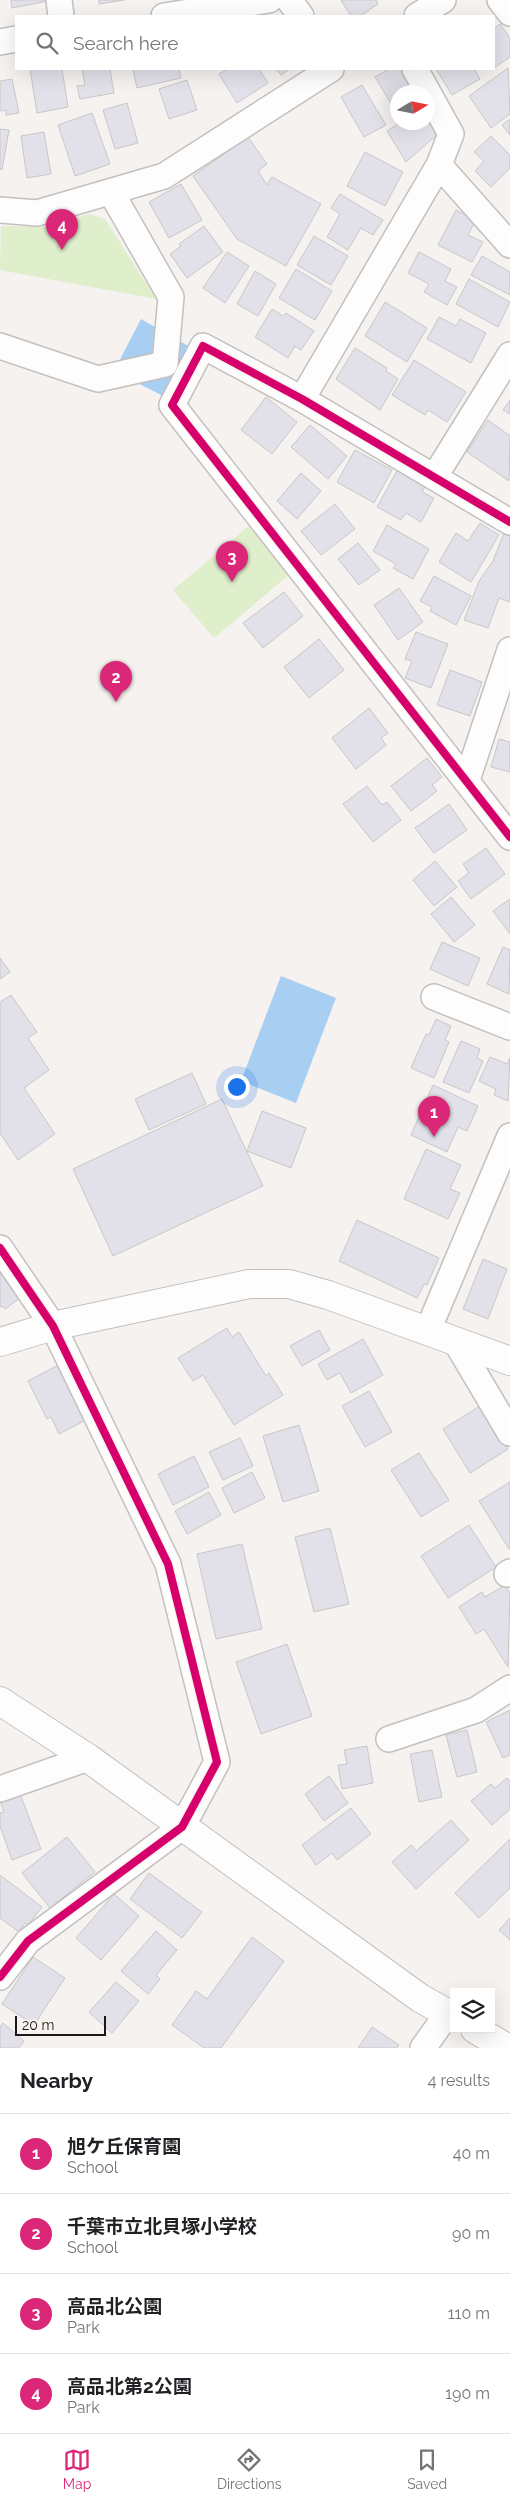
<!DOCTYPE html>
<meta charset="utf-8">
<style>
body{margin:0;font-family:Raleway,"Noto Sans JP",sans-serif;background:#f6f6f6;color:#202124}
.controls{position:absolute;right:15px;bottom:15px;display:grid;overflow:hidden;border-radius:0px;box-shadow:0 5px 20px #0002}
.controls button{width:45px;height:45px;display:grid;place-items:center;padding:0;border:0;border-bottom:1px solid #e0e0e0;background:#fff;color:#202124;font:25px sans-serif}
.compass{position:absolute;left:390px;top:85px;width:45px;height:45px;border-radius:50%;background:#fff;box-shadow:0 5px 20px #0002;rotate:80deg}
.scale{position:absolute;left:15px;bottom:12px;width:91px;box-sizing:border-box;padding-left:5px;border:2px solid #1b1917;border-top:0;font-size:14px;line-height:18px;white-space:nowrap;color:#1b1917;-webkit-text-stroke:4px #f9f1ed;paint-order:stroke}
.you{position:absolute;left:236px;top:1086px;width:18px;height:18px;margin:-12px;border:4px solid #fff;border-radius:50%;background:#1a73e8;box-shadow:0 0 0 8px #1a73e833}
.badge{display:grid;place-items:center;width:32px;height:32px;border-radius:50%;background:#db2777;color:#fff;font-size:16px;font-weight:700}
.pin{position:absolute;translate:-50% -41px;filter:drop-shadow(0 1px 2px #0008)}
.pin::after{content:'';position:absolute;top:26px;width:18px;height:15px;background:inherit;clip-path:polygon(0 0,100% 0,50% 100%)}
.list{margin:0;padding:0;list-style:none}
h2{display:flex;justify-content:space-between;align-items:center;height:65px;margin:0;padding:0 20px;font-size:21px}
h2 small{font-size:16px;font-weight:400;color:#757577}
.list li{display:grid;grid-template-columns:32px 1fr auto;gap:15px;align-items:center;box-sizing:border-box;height:80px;padding:0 20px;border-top:1px solid #e0e0e0}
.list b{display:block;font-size:19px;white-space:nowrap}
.list p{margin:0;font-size:16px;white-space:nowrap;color:#757577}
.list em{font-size:16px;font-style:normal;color:#757577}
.icon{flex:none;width:28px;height:28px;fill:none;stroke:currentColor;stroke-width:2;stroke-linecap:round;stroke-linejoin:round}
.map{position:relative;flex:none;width:510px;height:2048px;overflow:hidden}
.search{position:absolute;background:#fff;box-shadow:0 5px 20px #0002;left:15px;right:15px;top:15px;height:55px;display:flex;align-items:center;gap:12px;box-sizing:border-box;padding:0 18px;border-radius:0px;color:#757577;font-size:19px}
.sheet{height:385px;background:#fff}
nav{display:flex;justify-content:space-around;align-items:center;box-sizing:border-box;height:70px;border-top:1px solid #e0e0e0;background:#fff;font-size:14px;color:#757577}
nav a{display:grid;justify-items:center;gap:2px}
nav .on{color:#db2777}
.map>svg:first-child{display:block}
.green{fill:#dfeecb}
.water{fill:#a8cef2}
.building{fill:#e2e1ea;stroke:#c8c7c7}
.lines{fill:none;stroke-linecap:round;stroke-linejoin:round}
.minor-casing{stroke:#c3c0be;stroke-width:28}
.tertiary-casing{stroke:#c3c0be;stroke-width:30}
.minor{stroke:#fefdfd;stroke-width:25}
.tertiary{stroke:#fefdfd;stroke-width:28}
.cycleway-casing{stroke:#f9f1ed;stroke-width:11}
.cycleway{stroke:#d6006c;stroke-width:8}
</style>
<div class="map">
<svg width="510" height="2048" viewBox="0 0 510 2048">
<rect width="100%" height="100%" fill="#f6f2f0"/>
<g class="green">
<path d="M89,214L105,219L156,299L0,270L1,226L45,227Z"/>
<path d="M249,526L290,574L214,638L173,590Z"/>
</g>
<g class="water">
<path d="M141,319L190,347L163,396L114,371Z"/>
<path d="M281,976L336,998L296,1103L241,1081Z"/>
</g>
<g class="building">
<path d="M11,0H47L48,1L12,8Z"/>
<path d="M99,0H124L99,4Z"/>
<path d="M341,0H376L378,4L360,16H351Z"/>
<path d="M500,24L510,38V57L494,68V29Z"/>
<path d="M508,68L510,114L491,128L469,96Z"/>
<path d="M30,69H62L68,107L37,113Z"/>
<path d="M82,69H110L114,93L80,99L77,86L85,85Z"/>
<path d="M133,69H179L181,78L137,88Z"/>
<path d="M227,69H259L268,83L237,103L219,74Z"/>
<path d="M276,69H290L281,75Z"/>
<path d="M389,69H407L421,92H398V115L375,77Z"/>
<path d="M436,69H474L480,79L452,95Z"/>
<path d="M12,79L19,113L6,115V110L0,111V81Z"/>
<path d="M187,80L197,110L169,119L159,89Z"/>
<path d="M362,85L386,125L364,137L341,97Z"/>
<path d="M127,103L138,143L115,149L103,110Z"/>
<path d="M92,113L110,164L75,176L58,125Z"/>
<path d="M428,114L439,133L406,162L387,131L401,122H428Z"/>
<path d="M510,119V135L502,125Z"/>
<path d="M0,129L9,130L2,170L0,169Z"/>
<path d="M44,132L51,174L27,178L21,136Z"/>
<path d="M491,136L510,155V168L491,187L475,171L484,161L474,152Z"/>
<path d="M248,137L267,164L258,171L267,185L272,177L321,204L286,266L237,239L193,176Z"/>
<path d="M365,152L403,172L385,206L347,186Z"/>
<path d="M181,184L202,220L169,238L149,202Z"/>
<path d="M340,194L383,220L373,235L361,228L348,250L327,237L340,214L331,208Z"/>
<path d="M456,210L476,220L468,235L483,242L472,262L438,245Z"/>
<path d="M204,226L223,252L187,278L170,254L181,246L179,244Z"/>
<path d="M314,236L348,256L331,285L297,265Z"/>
<path d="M227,252L249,266L225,303L203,288Z"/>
<path d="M419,252L451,269L445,281L457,287L447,305L424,292L429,284L408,273Z"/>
<path d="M482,256L510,272V295L471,275Z"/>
<path d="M296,269L332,291L315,320L279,298Z"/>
<path d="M255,271L276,284L258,316L237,304Z"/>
<path d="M469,279L510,302L498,327L456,304Z"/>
<path d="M385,302L427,328L407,362L365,336Z"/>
<path d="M272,309L283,316L286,313L314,331L301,350L295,346L288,358L255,337Z"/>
<path d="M439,317L456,326L460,319L486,333L471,363L427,339Z"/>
<path d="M355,348L387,368L386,371L398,379L380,410L336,379Z"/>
<path d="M414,360L466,392L447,422L428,410L425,415L392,395Z"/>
<path d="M266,397L297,422L272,454L241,430Z"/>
<path d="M510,400V414L503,410Z"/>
<path d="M488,420L510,436L509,481L467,452Z"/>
<path d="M310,425L347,456L328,479L291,447Z"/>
<path d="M355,450L392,470L374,503L337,482Z"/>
<path d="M398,469L426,485L422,492L434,498L421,522L406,513L401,520L377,507Z"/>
<path d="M301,473L321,491L297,519L277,501Z"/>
<path d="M335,504L355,529L321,555L301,531Z"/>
<path d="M480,523L499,535L471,582L439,562L456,533L468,541Z"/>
<path d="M387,525L429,549L413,579L393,568L396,564L373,551Z"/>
<path d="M504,533L510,536V602L499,598L488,628L464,620L479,581L493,561Z"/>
<path d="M358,543L380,570L359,585L338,559Z"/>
<path d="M434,576L471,596L456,625L430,611L432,607L420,601Z"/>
<path d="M399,588L423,622L398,640L374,605Z"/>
<path d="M284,592L303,616L263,648L243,623Z"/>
<path d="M416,632L448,644L431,688L405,678L412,661L405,659Z"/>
<path d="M319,639L344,670L309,698L284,667Z"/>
<path d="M450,670L482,682L470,716L437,705Z"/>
<path d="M369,708L388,733L381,738L386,745L356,769L332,738Z"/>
<path d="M499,739L510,742V772L491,767Z"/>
<path d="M427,758L442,777L432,785L437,791L411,811L391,786Z"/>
<path d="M367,786L382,805L387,802L401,820L373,842L343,804Z"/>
<path d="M449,804L467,830L434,853L415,828Z"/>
<path d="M486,848L505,874L471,899L458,881L469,873L463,864Z"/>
<path d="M435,861L457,887L434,906L413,880Z"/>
<path d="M451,897L475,925L454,942L431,914Z"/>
<path d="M510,899V934L493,911Z"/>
<path d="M442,942L480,958L468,986L430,969Z"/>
<path d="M503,947L510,950L509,994L487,984Z"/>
<path d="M0,958L10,972L0,979Z"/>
<path d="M11,995L37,1032L28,1038L49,1070L24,1088L55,1134L18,1160L0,1133V1002Z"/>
<path d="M436,1019L451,1026L445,1040L449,1042L434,1078L411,1068L426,1034L429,1035Z"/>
<path d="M461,1041L480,1049L477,1058L483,1061L469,1093L443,1082Z"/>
<path d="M490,1057L507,1064L510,1058L508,1101L494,1095L496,1089L479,1081Z"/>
<path d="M192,1073L206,1104L149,1130L135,1099Z"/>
<path d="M433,1085L478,1106L467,1131L458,1127L447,1152L411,1135Z"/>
<path d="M222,1099L263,1186L113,1256L73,1169Z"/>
<path d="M262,1111L306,1128L291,1168L247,1151Z"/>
<path d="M426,1149L461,1165L450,1189L460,1193L448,1219L404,1199Z"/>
<path d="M357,1220L439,1258L427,1285L424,1284L417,1298L339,1261Z"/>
<path d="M483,1259L507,1269L488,1319L463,1309Z"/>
<path d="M0,1261L24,1295L5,1309L2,1306L0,1307Z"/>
<path d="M227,1328L232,1337L239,1332L266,1376L269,1373L283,1395L234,1425L203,1375L193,1381L178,1358Z"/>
<path d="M319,1330L330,1350L302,1366L290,1346Z"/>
<path d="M363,1339L383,1375L351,1393L340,1373L327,1380L318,1364Z"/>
<path d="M62,1363L94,1416L59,1434L51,1417L47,1419L28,1381Z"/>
<path d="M369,1391L392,1432L365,1447L342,1406Z"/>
<path d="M480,1406L508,1449L470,1473L443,1429Z"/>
<path d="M299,1425L319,1491L283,1502L263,1436Z"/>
<path d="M240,1438L253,1466L223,1480L209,1452Z"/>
<path d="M419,1453L449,1500L421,1517L391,1470Z"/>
<path d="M194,1456L209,1487L173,1505L158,1474Z"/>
<path d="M252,1472L265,1498L234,1513L222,1488Z"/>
<path d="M510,1482V1549H509L479,1501Z"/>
<path d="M209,1492L221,1515L187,1534L175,1511Z"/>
<path d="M469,1525L496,1567L448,1598L421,1556Z"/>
<path d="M330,1528L349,1604L314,1612L295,1537Z"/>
<path d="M242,1544L262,1629L216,1639L197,1554Z"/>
<path d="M505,1585L510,1593L508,1667L484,1629L476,1634L459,1607L482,1592L485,1597Z"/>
<path d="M287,1644L312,1716L261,1734L236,1662Z"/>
<path d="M510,1710V1755L503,1758L486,1722Z"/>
<path d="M467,1730L477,1772L457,1777L446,1735Z"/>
<path d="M367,1746L373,1783L342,1789L338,1765L347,1764L344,1750Z"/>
<path d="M432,1750L442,1797L419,1802L410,1754Z"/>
<path d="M329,1776L348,1803L324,1821L305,1794Z"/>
<path d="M507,1778L510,1781V1809L492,1825L471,1801L491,1784L495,1788Z"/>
<path d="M20,1794L41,1849L12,1860L0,1826V1813L4,1812L0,1801Z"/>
<path d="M351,1808L371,1834L337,1860L332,1853L316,1865L302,1845Z"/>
<path d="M451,1820L469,1840L416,1889L392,1862L411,1845L416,1851Z"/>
<path d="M67,1837L95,1872L50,1908L22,1873Z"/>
<path d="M510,1839V1888L479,1918L455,1893Z"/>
<path d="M149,1873L202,1912L182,1938L130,1899Z"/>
<path d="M0,1875L42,1907L28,1925L25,1923L19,1932L0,1918Z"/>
<path d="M114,1894L139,1916L101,1960L76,1938Z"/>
<path d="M510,1918V1940L499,1930Z"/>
<path d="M156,1931L177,1950L156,1975L160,1979L148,1994L121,1971Z"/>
<path d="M252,1937L284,1961L221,2048H204L172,2025L196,1991L207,1999Z"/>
<path d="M33,1957L65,1978L34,2025L2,2004Z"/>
<path d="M116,1982L139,2001L112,2033L89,2012Z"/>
<path d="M3,2023L24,2041L19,2048H0V2027Z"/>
<path d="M372,2027L399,2045L397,2048H358Z"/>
</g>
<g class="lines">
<defs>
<g id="minor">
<path d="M59,0L61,16"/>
<path d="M289,0L301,16"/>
<path d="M500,0L510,13"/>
<path d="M164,16L269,0"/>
<path d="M417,16L443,0"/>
<path d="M0,42L16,39"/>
<path d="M415,69L451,134L439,165"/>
<path d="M0,210L37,213L164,176L331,69"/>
<path d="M0,346L98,379L165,364L171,297L111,192"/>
<path d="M302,399L439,165L510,245"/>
<path d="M435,476L510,355"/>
<path d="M510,522L302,399L203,346L172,405L510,837"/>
<path d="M467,780L510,650"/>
<path d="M434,997L510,1027"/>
<path d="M0,1248L53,1326L168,1564L217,1762L182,1827L28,1941L0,1977"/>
<path d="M428,1330L510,1136"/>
<path d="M456,1342L510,1433"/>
<path d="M507,1574L510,1572"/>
<path d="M389,1739L476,1710L510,1688"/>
<path d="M0,1789L88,1758"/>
<path d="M423,2048L448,2013"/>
</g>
<g id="tertiary">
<path d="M0,1342L53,1326L249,1284H289L328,1295L510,1361"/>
<path d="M0,1701L88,1758L420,1998L454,2017"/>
<path d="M475,2029L507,2048"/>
</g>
</defs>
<use href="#minor" class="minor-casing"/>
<use href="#tertiary" class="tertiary-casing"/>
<use href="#minor" class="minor"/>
<use href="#tertiary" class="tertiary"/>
<defs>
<g id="cycleway">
<path d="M510,522L302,399L203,346L172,405L510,837"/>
<path d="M0,1248L53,1326L168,1564L217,1762L182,1827L28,1941L0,1977"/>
</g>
</defs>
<use href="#cycleway" class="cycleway-casing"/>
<use href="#cycleway" class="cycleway"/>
</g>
</svg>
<div class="controls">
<button><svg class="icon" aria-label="layers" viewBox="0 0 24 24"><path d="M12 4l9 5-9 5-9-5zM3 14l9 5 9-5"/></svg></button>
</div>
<svg class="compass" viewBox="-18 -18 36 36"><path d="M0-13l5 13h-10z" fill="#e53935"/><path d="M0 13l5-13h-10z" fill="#757577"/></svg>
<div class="scale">20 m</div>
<div class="you"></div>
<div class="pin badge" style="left:434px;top:1137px">1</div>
<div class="pin badge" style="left:116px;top:702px">2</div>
<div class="pin badge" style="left:232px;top:582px">3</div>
<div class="pin badge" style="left:62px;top:250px">4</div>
<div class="search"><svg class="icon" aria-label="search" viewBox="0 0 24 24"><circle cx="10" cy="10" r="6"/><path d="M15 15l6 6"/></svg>Search here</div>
</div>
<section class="sheet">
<h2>Nearby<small>4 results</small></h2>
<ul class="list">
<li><span class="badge">1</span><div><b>旭ケ丘保育園</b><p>School</p></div><em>40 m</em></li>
<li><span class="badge">2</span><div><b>千葉市立北貝塚小学校</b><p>School</p></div><em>90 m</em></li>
<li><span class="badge">3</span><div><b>高品北公園</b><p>Park</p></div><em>110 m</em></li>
<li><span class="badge">4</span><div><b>高品北第2公園</b><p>Park</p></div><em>190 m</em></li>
</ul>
</section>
<nav>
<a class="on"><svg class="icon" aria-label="map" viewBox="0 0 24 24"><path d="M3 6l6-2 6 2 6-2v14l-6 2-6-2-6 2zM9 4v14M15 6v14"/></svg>Map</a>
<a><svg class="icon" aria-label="directions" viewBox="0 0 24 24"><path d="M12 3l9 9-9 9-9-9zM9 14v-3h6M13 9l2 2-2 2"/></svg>Directions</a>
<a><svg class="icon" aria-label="saved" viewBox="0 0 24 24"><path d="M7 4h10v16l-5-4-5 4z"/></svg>Saved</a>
</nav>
